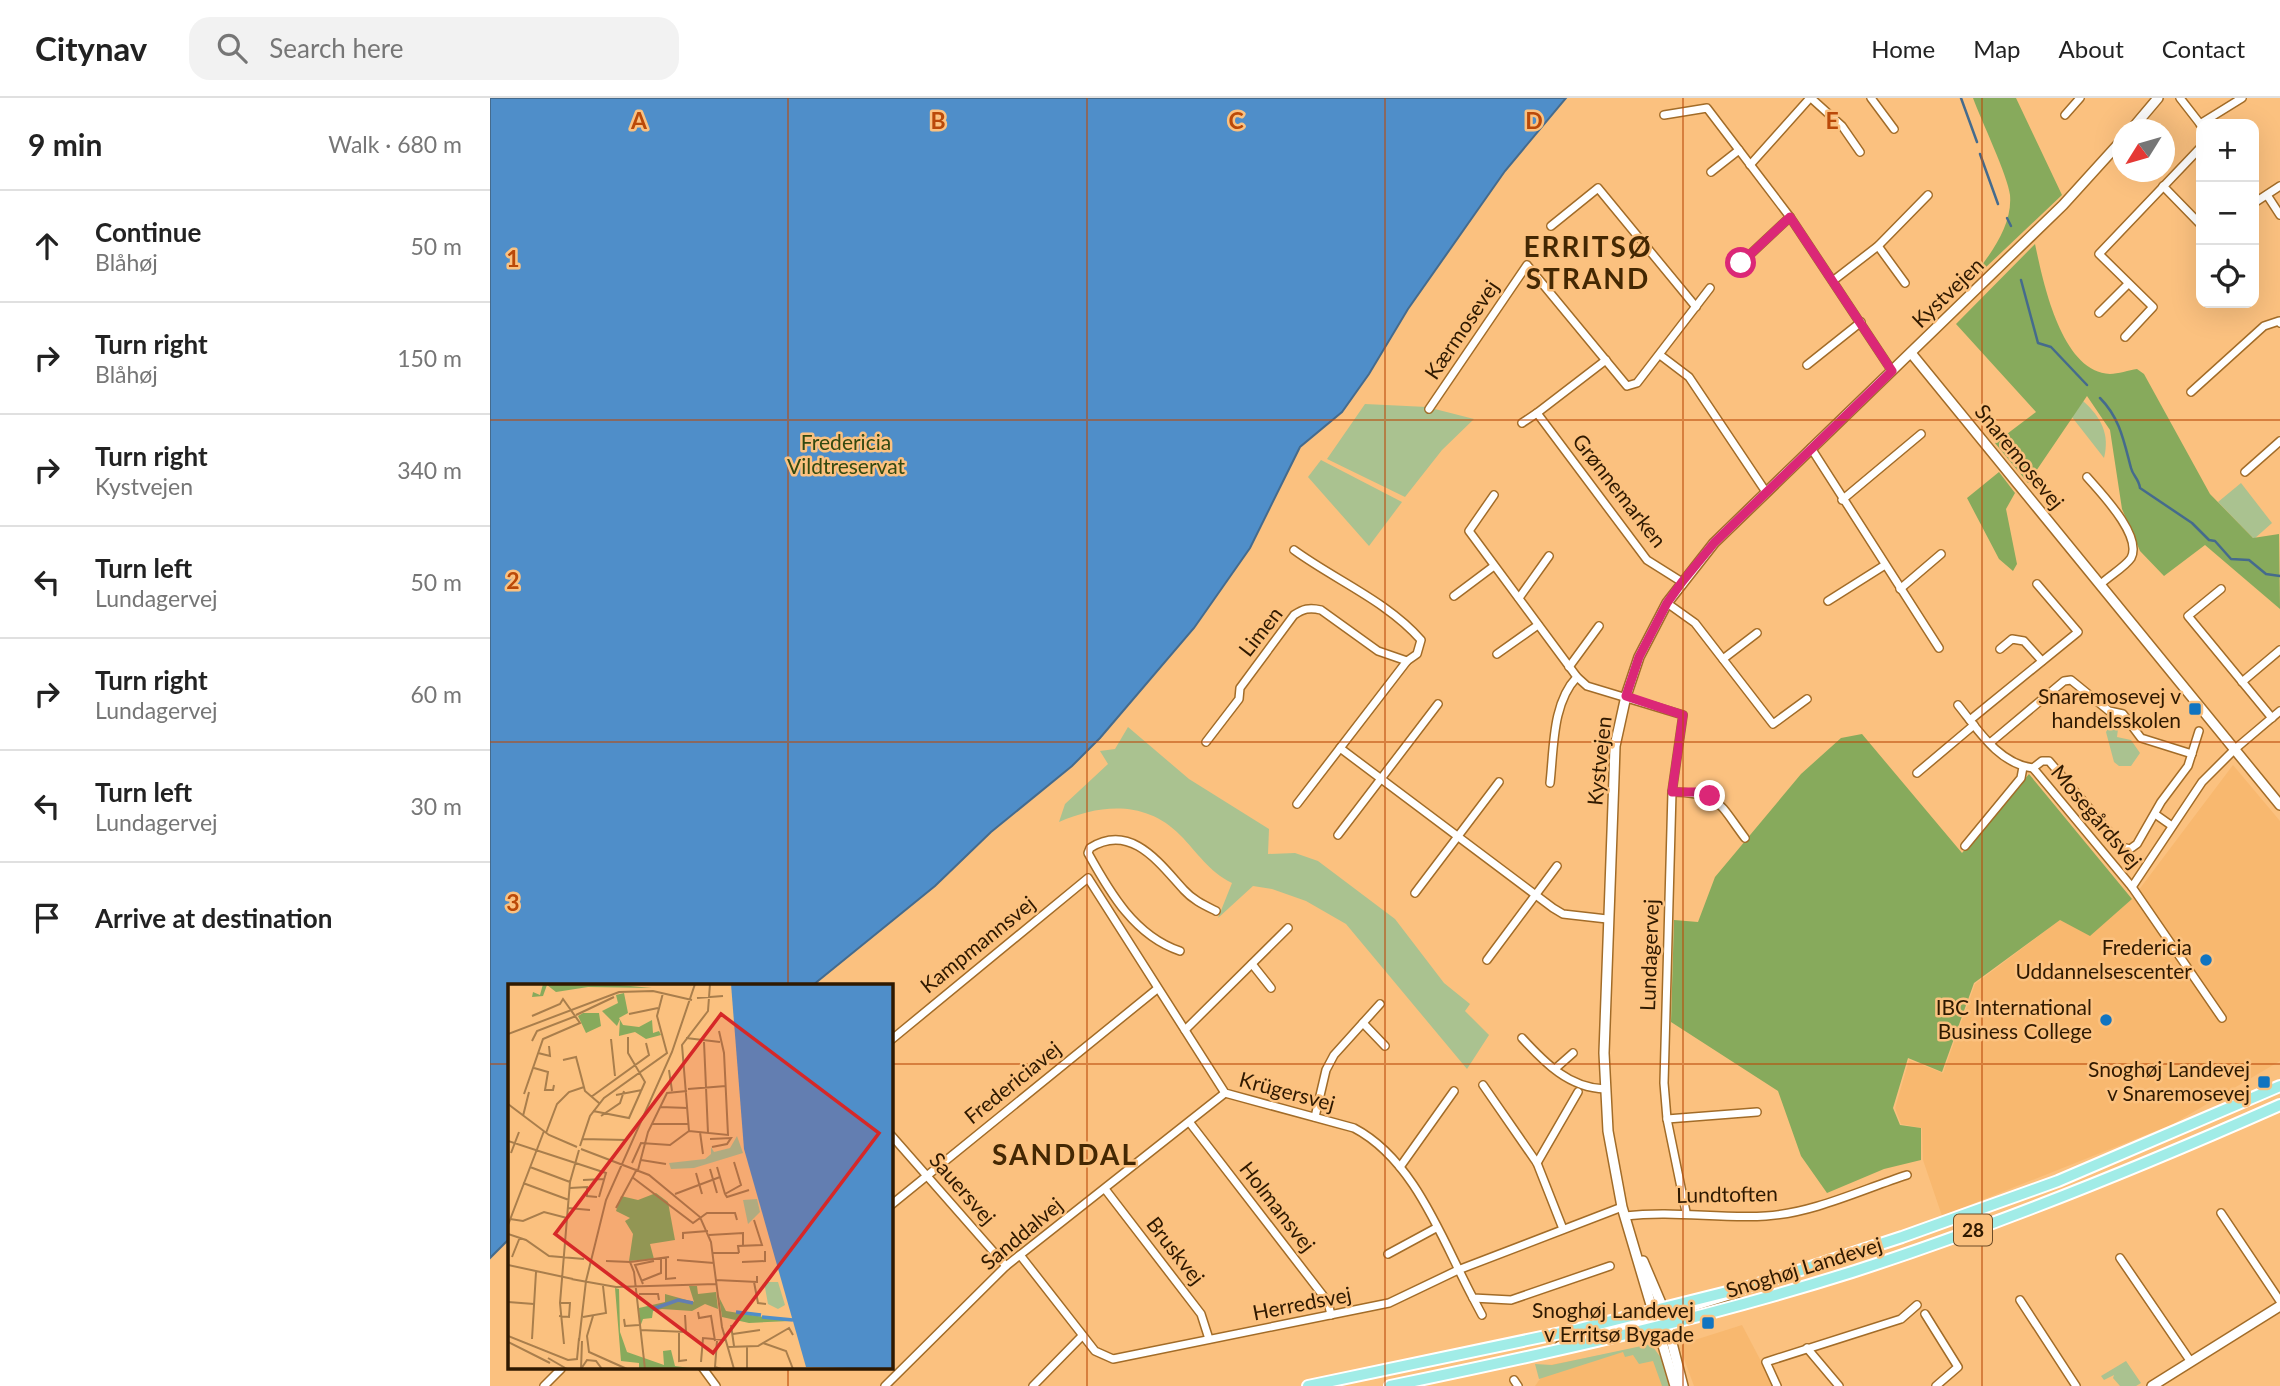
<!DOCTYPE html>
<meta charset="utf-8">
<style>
body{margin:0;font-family:Lato,sans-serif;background:#f2f2f2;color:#222}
.controls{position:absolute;right:21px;top:21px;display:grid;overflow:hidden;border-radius:14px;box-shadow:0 7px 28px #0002}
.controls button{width:63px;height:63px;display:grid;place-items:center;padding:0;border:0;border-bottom:2px solid #e0e0e0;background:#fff;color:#222;font:35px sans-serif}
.compass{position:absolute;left:1622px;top:21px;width:63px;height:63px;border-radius:50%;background:#fff;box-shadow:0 7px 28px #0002;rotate:233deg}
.stop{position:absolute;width:21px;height:21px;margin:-16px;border:5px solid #db2777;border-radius:50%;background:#fff}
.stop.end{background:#db2777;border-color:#fff;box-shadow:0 2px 7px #0008}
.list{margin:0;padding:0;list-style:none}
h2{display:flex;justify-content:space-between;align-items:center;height:91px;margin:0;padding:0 28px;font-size:30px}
h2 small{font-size:23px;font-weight:400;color:#767676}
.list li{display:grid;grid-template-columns:46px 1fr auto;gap:21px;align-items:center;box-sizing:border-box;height:112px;padding:0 28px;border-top:2px solid #e0e0e0}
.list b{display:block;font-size:26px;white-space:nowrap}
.list p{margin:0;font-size:23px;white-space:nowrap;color:#767676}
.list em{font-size:23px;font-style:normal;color:#767676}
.icon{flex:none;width:38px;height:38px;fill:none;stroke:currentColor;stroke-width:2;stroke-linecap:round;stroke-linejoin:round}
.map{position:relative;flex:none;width:1790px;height:1288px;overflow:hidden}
header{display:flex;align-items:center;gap:42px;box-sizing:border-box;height:98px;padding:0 35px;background:#fff;border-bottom:2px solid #e0e0e0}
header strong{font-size:33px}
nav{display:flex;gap:38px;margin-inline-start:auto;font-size:24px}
.search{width:490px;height:63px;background:#f2f2f2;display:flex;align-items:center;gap:18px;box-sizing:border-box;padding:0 24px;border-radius:21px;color:#767676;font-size:26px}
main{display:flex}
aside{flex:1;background:#fff}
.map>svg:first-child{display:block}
.built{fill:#f8b86f}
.green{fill:#aac290}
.forest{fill:#87aa5c}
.water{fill:#4f8ec9;stroke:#456b8d;stroke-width:2}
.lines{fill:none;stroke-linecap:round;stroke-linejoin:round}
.stream{stroke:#456b8d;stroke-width:2.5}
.minor-casing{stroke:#a26c28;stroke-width:10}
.tertiary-casing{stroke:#a26c28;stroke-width:12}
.primary-casing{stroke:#fff;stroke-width:14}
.minor{stroke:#fff;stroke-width:7}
.tertiary{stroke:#fff;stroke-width:9}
.primary{stroke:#a1ece7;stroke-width:10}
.route{stroke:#db2777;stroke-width:9}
.grid{fill:none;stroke:#ba4909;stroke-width:2;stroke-opacity:0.55}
.poi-dot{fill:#1174c0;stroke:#fbc17f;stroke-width:2.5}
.labels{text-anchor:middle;stroke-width:5;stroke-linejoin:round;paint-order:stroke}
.shield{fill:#fbc17f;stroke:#6c4b26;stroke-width:2}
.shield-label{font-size:19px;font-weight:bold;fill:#2f1900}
.street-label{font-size:21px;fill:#2f1900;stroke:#fbc17f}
.park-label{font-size:21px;fill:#324911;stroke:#fbc17f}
.poi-label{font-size:21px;fill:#2f1900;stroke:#fbc17f;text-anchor:end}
.district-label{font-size:28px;font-weight:bold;letter-spacing:2px;fill:#442803;stroke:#fbc17f}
.inset-river{fill:none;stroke:#4f8ec9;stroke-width:3.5}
.inset-road{fill:none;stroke:#a97e4c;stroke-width:2}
.view{fill:#d62828;fill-opacity:0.15;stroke:#d62828;stroke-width:3.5}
.inset-edge{fill:none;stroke:#2f1900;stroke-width:3.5}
.grid-label{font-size:23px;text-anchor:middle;font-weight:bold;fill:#ba4909;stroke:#fbc17f;stroke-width:5;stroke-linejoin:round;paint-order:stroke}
</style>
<header>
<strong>Citynav</strong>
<div class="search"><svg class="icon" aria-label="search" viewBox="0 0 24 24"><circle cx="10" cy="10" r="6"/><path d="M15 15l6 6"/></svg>Search here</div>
<nav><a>Home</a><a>Map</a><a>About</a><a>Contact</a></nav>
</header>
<main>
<aside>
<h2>9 min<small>Walk · 680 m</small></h2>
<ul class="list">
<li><svg class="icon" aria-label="ahead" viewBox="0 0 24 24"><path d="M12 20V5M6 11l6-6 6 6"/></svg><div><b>Continue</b><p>Blåhøj</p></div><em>50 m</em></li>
<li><svg class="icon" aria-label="right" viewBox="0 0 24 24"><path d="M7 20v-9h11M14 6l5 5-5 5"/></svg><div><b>Turn right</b><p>Blåhøj</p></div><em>150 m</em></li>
<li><svg class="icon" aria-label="right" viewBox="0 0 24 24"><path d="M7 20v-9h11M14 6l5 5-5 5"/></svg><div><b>Turn right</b><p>Kystvejen</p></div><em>340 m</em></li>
<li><svg class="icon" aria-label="left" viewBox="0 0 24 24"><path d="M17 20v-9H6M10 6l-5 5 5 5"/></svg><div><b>Turn left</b><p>Lundagervej</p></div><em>50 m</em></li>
<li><svg class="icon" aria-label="right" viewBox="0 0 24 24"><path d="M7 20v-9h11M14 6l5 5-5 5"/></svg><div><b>Turn right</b><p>Lundagervej</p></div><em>60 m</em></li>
<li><svg class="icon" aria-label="left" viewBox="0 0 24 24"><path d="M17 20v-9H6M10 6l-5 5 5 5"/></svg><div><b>Turn left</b><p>Lundagervej</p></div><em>30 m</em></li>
<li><svg class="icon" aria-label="arrive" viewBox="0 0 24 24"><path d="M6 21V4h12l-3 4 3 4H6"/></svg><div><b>Arrive at destination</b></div></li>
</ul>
</aside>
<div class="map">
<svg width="1790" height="1288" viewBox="0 0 1790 1288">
<rect width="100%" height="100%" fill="#fbc17f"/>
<g class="built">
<path d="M1743,667L1790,723V963L1683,1026L1452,1118L1433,1062L1432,1030L1411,1026L1405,1010L1419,962L1453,975L1485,886L1571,821L1600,837L1642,801Z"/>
<path d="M1252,1227L1284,1288H1204L1189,1247Z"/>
<path d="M1163,1252L1180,1288H1045L1060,1267L1131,1253Z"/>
</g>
<g class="green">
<path d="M1593,303C1611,319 1620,336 1614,360L1582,319Z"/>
<path d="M875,306L937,309L984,321L952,352L915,399L837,361Z"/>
<path d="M831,362L912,404L879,448L818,379Z"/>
<path d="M1751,385L1782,425L1764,441L1728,404Z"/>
<path d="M1621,626L1628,631L1627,639L1641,642L1650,655L1641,668H1629L1624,664L1616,634Z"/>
<path d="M638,629L699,681L779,731L778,756L805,755L828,763L905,821L954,885L980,906L975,913L999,937L977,971L856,826L816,803L782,791L763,788L728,820L742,785C718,773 708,755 690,737C656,702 610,706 569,724L575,706L618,666L610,653L625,651Z"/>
<path d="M1161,1246L1171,1260L1179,1288H1172L1163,1263L1149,1266L1143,1257L1135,1259L1133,1254L1049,1281L1045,1266L1062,1267Z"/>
<path d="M1636,1263L1651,1285L1646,1288H1630L1623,1280L1624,1277L1614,1282L1611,1278Z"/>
</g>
<g class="forest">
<path d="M1483,0H1526L1572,97L1475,189C1494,164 1523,132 1520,97C1518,78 1491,22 1483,0Z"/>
<path d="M1545,146C1553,183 1571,274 1620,276C1628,276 1639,272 1647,271L1654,276L1720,396L1763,440L1789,436L1790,511L1715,447L1674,478L1650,453L1632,411L1620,332L1597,298L1538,385L1505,345L1546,314L1466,226Z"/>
<path d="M1509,374L1525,395L1516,411L1527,466L1523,473L1509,461L1477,400Z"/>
<path d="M1372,636L1472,755L1539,676L1642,801L1600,838L1570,822L1484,885L1452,974L1418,960L1403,1010L1410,1027L1431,1030V1062L1394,1071L1337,1095L1311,1058L1288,993L1181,924L1184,822L1208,824L1225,779L1311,676L1351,640Z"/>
</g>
<path class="water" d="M0,0H1076L1015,73L918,211L879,276L852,314L810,349L760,450L704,530L610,640L582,668L501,734L445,788L323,887H19V1141L0,1160Z"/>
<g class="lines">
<g class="stream">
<path d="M1471,0L1487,44"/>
<path d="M1490,56L1508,106"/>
<path d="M1517,120L1521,128"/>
<path d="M1531,182L1548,245L1561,249L1597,287"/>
<path d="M1610,300C1630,320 1634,344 1641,370C1643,378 1649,381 1650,390L1702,425L1719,442L1725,443L1741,461L1759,462L1776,476L1790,478"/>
</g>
<defs>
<g id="minor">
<path d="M1321,0L1352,28L1370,54"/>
<path d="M1381,0L1404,31"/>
<path d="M1690,0L1711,27"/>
<path d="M1174,17L1217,10L1249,52"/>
<path d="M1575,17L1590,0"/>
<path d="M1710,26L1752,0"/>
<path d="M1260,67L1320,0"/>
<path d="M1221,74L1249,52L1300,119L1402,273"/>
<path d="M1673,88L1711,127"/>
<path d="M1777,97L1790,117"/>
<path d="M1764,105L1790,88"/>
<path d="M1061,128L1108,90L1206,209"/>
<path d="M1388,148L1415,185"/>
<path d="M1251,165L1300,119"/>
<path d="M1344,182L1388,148L1438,97"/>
<path d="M1609,215L1638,186"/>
<path d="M1635,239L1663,209L1609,156L1711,49"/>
<path d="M1170,257L1199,279L1276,394"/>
<path d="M1116,262L1047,315L1157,462L1192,484"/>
<path d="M1317,267L1371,224"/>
<path d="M1701,294L1774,228L1789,223L1790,225"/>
<path d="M939,311L1037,167L1137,288L1147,285L1220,190"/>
<path d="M1032,325L1047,315"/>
<path d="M1321,350L1449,550"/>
<path d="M1755,374L1790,343"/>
<path d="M1597,379C1610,394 1653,438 1641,460C1635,469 1619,478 1611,486"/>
<path d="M1004,397L979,433L1087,579L1097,588L1193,617L1182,694L1174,985L1177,1021L1196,1114"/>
<path d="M1352,402L1431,336"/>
<path d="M804,452C845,482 897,503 931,542L927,556L917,563L807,706"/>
<path d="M1410,491L1451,456"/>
<path d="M1731,491L1698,518L1782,620"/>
<path d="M964,498L1004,468"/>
<path d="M1029,500L1059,458"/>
<path d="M1338,503L1395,467"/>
<path d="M1177,505L1205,525L1283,626L1317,601"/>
<path d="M1510,551L1522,541L1534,543L1552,563"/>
<path d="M1007,556L1048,527"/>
<path d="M1233,561L1267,535"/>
<path d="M1079,569L1109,528"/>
<path d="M1752,584L1790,552"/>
<path d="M1468,607C1488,632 1509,666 1543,670L1642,789"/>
<path d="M1480,622L1588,534L1547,486"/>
<path d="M716,644L749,601L750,590L804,517C813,511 819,509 831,512L888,553L917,563"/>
<path d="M1500,645L1574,583L1581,582L1619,613L1633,616L1651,640L1702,656"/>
<path d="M850,650L1063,810L1073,816L1117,821"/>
<path d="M1543,670L1552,663H1559L1632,749L1640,751L1647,746L1671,704L1698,668L1709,633"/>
<path d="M1427,675L1484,627"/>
<path d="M1060,685C1064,650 1062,605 1087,579"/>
<path d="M1182,694C1230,695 1228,704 1255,740"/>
<path d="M1665,716L1682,728"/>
<path d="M848,737L948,606"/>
<path d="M1475,748L1531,680L1533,669"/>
<path d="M925,795L1009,684"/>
<path d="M690,853C645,838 620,795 598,755L600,750C641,724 670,766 694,792C703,802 714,807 726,813"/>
<path d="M997,862L1067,768"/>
<path d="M762,866L781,890"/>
<path d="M1732,920L1642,789L1712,684L1745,651L1790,613"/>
<path d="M873,925L895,948"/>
<path d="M695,932L798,830"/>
<path d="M1032,940C1055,965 1079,990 1115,991"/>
<path d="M401,942L598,780L735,995L864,1030C925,1062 952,1142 983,1200L1021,1202L1120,1168"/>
<path d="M1066,970L1083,955"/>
<path d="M993,987L1047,1065L1073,1131"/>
<path d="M825,1019L836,972L844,957L890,906"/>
<path d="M1177,1021L1267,1014"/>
<path d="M700,1025L838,1204L841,1217"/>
<path d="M401,1037L516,1168"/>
<path d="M1047,1065L1088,994"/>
<path d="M910,1069L964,993"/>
<path d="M615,1091L711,1216L719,1241"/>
<path d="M401,1107L667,891"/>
<path d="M1731,1115L1790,1203"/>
<path d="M1135,1118C1183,1112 1229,1121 1276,1118C1324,1115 1373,1091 1417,1077"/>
<path d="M898,1156L946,1130"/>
<path d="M530,1157L605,1253L623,1261L899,1205L968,1172L1132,1109"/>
<path d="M1630,1160L1701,1264"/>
<path d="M983,1200L992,1217"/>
<path d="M1530,1202L1586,1288"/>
<path d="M1435,1216L1468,1269L1446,1288"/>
<path d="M1317,1250L1349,1288"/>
<path d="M212,1269L226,1288"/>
<path d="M1024,1282L1028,1288"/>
<path d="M54,1288L71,1271"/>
<path d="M395,1288L516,1168L735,995"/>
<path d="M543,1288L592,1238"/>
<path d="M1287,1288L1276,1264L1411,1221L1427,1207"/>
</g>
<g id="tertiary">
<path d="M1641,32L1668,0"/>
<path d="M1421,255L1790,707"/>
<path d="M1153,1163L1173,1210L1193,1288"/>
<path d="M1171,1222L1174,1217L1249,1194"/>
<path d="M1070,1248L1166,1219"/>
<path d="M1185,1288L1132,1109L1118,1033L1114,955L1124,679L1125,648L1136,598L1149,559L1177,505L1224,445L1573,107L1632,42"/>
<path d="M1662,1288L1790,1208"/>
</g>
<g id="primary">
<path d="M818,1288L1085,1232L1265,1187L1412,1139L1568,1083L1790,988"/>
<path d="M900,1288C1056,1256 1210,1222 1362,1174C1508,1127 1650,1069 1790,1007"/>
</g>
</defs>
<use href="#minor" class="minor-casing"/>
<use href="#tertiary" class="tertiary-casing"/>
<use href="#primary" class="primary-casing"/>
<use href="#minor" class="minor"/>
<use href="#tertiary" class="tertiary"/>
<use href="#primary" class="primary"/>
</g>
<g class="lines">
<path class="route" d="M1220,698L1211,694H1182L1193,617L1136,598L1149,559L1177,505L1192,484L1224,445L1402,273L1300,119L1251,165"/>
</g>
<path class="grid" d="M298,0V887M597,0V1288M895,0V1288M1193,0V1288M1492,0V1288M0,322H1790M0,644H1790M0,966H19M401,966H1790M298,1269V1288"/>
<g class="poi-dot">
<rect x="1698" y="604" width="14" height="14" rx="3.5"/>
<circle cx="1716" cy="862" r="7"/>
<circle cx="1616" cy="922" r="7"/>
<rect x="1767" y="977" width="14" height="14" rx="3.5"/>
<rect x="1211" y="1218" width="14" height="14" rx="3.5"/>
</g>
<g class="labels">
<rect class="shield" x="1464" y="1116.5" width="38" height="31" rx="5"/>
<g class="shield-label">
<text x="1483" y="1139">28</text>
</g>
<g class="street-label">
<text transform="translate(1458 195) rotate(-44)" y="7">Kystvejen</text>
<text transform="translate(972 232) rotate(-56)" y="7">Kærmosevej</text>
<text transform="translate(1529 359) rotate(51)" y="7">Snaremosevej</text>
<text transform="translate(1129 393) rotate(52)" y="7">Grønnemarken</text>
<text transform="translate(771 534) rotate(-52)" y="7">Limen</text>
<text transform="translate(1110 663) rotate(-84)" y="7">Kystvejen</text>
<text transform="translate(1606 719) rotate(50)" y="7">Mosegårdsvej</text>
<text transform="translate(488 847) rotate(-39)" y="7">Kampmannsvej</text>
<text transform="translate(1160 857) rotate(-88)" y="7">Lundagervej</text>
<text transform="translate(523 985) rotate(-39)" y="7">Fredericiavej</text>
<text transform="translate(797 994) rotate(15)" y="7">Krügersvej</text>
<text transform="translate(472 1091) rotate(49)" y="7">Sauersvej</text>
<text transform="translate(1237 1097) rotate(-1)" y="7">Lundtoften</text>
<text transform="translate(787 1109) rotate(52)" y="7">Holmansvej</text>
<text transform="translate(532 1136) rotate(-40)" y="7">Sanddalvej</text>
<text transform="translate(685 1153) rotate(52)" y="7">Bruskvej</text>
<text transform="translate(1314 1170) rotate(-17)" y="7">Snoghøj Landevej</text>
<text transform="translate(812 1206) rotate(-11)" y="7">Herredsvej</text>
</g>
<g class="park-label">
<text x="356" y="352">Fredericia<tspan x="356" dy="24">Vildtreservat</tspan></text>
</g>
<g class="poi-label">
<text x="1691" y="606">Snaremosevej v<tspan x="1691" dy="24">handelsskolen</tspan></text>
<text x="1702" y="857">Fredericia<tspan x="1702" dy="24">Uddannelsescenter</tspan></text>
<text x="1602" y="917">IBC International<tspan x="1602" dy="24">Business College</tspan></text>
<text x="1760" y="979">Snoghøj Landevej<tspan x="1760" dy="24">v Snaremosevej</tspan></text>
<text x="1204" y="1220">Snoghøj Landevej<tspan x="1204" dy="24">v Erritsø Bygade</tspan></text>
</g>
<g class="district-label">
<text x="1098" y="159">ERRITSØ<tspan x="1098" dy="32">STRAND</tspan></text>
<text x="575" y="1067">SANDDAL</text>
</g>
</g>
<g transform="translate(18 886)">
<rect width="385" height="385" fill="#fbc17f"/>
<path d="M229,152L235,169L186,184L163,185L161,179L197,175L203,170V163L206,168L222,164ZM249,215L252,228L240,240L235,216ZM256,298H270L277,321L270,325L260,320Z" fill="#aac290"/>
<path d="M35,0H101L144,4L80,3L48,8L39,1L35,12L24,13L25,8L32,11ZM116,9L120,29L111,34L115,41L131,43L144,36L145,49L151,47L153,51L138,55L127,48L111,52L112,35L109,42L94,27L110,19L108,11ZM75,29H91L93,42L78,49L70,32ZM148,209L160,218L167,256L142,260L146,275L121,277L125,250L117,237L122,234L108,227L113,212L130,216ZM181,302H189L190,310L208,308L210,325L197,320L184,327L154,325L145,327L144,334L135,335L132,343L131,324L157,318V310L186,318ZM107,304L111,305L112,348L119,368L156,381L155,367L163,366L167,382L189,385H131V379L113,377ZM211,313L218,327L282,337L241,339L214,333Z" fill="#87aa5c"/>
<path d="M223,0H385V385L298,383L236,165Z" fill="#4f8ec9"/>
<path class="inset-river" d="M145,325L170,316L185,319M228,328L253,331M254,333L285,336"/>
<path class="inset-road" d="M189,14L215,12M121,30L150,24M68,31L106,13M0,50L111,8L145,7L184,16M178,54L212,58M103,55L107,92M24,57L29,47L68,32M196,58L200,149M30,69L42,72L41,62M55,76L68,73L77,107L91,119M26,84L40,88L37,106H45L46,101M161,86L164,107M180,105L218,102M16,110L35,55L72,39L55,15L52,20L24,32M108,111L134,106M83,113L141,71L138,59M0,120L41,151L69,163M152,123L180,124M85,127L121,134L137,98L120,69V53M15,132L21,108M93,132L112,119L116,107M144,140H180M181,147L174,61L200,27L202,0M192,148L195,170M38,149L49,120L61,108L76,103M74,155L119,156M202,155L223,154L219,160L204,163M0,157L98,189L91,213M72,162L82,132L96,114L159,69L149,32L155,9M73,165L141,191L192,233L203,258L214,343L226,385M3,169L11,148M133,176L158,180M124,179L133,159L162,161L181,147L220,151L216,69L211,47M22,183L62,198M209,183L217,210M202,185L209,209M130,186L140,148L159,109L179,107M188,189L194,210M124,193L185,239L199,229H227L229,236M75,196L96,195M15,199L61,216M62,204L79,203V212L89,213M167,210L212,193M217,210L233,201L226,178M217,210L219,213L241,206M60,224L82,226M108,224L129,185M2,235L15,237L36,228L59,234M0,241L36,147M0,250L18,256L41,272L76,275M201,251L235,249V261M175,255V249L200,247M205,269H231M231,269L230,262L254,261L246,236M4,273L12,253M158,273V295L168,294M169,276L206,279M98,277L122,278L126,288L137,385M122,278L161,273M234,278L257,277V267M0,281L65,295M63,295L108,303L208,300M208,296L249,298V292M133,297L153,289V274M246,298L250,319L258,320M135,300L127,281L146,277M131,310H150L151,316M0,318L26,320M190,328L191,334L203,332L207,357M51,332L61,333L62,319H53M85,332L79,352L81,368L119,385M75,333L98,329L95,302M116,335L117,342L131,341M223,341L226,362M132,346L178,348L177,331M171,347V377L179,376M225,350L252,346M0,352L60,376L69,375L71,354M24,355L28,288M71,357L78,297L98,216L164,68L187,0M209,357L207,383L213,385M0,358L42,379M255,359L278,367L285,385M56,360L52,319L62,198L71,166M219,363L250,362L281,344L285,351M239,363V385M40,374L59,385M193,378L195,354L217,356M73,385L74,357M73,385L79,376L88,377L94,385"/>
<path class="view" d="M213,30L371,149L205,369L47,250Z"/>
<rect width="385" height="385" class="inset-edge"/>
</g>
<g class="grid-label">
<text x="149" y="31">A</text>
<text x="448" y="31">B</text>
<text x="746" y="31">C</text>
<text x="1044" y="31">D</text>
<text x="1342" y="31">E</text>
<text x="23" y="169">1</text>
<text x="23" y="491">2</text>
<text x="23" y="813">3</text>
</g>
</svg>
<div class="controls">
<button>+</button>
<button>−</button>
<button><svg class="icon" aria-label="locate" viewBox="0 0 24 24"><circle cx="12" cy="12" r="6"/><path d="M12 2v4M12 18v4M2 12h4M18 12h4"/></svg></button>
</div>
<svg class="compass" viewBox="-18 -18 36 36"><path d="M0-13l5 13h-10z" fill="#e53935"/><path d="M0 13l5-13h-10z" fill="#767676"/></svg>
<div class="stop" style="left:1251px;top:165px"></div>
<div class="stop end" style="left:1220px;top:698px"></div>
</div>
</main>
